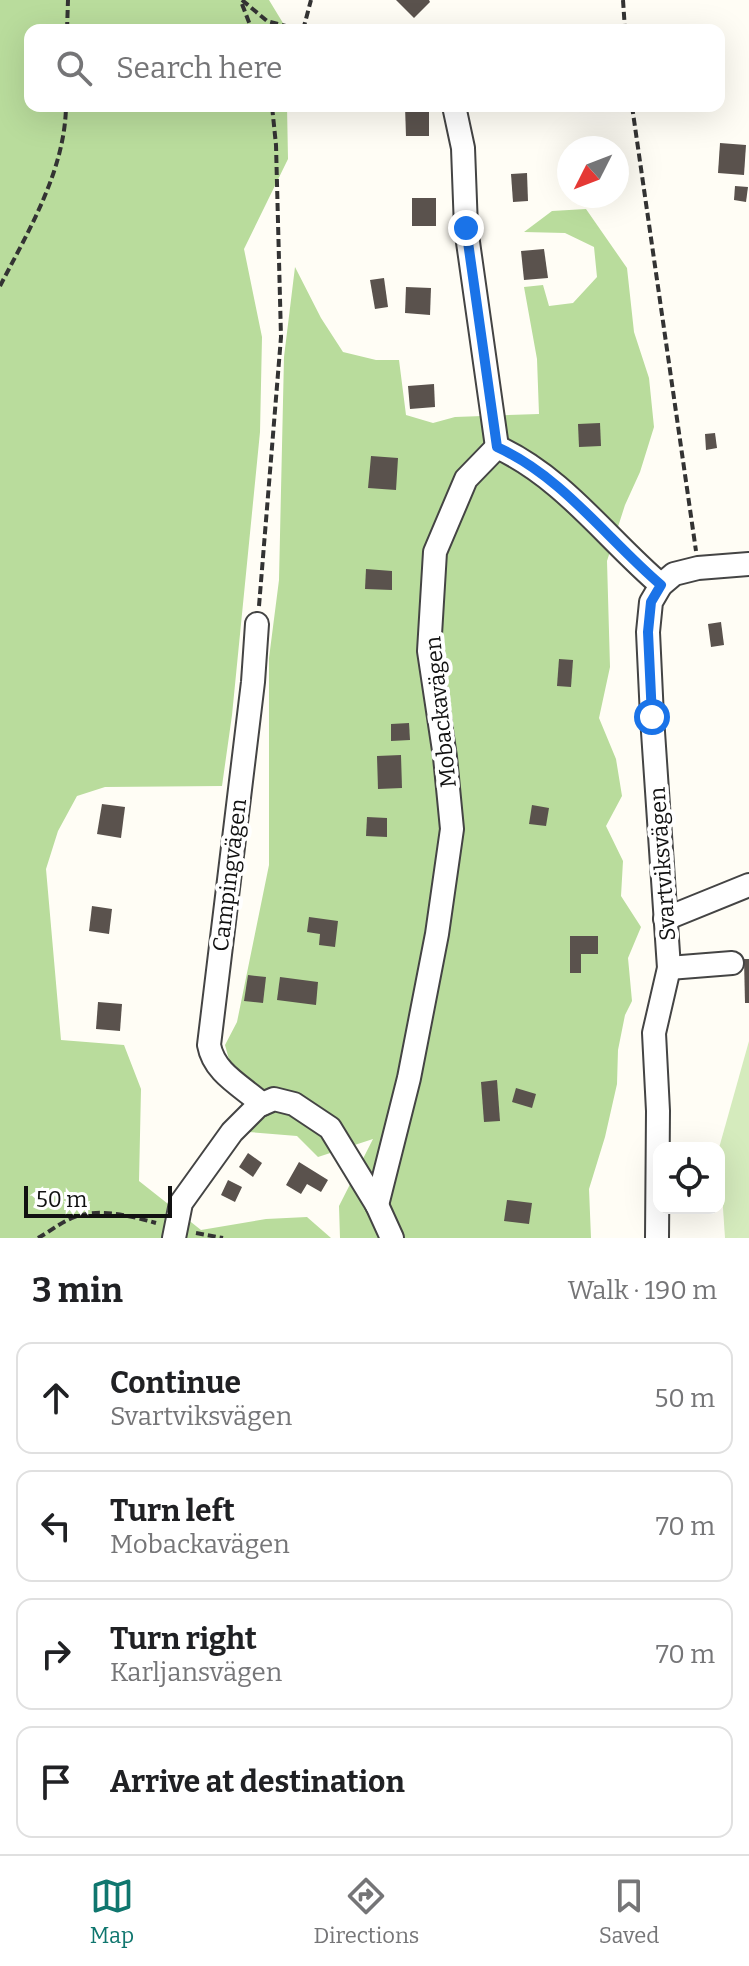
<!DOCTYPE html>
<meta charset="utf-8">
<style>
body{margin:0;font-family:Bitter,serif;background:#f2f2f2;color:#202124}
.controls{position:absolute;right:24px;bottom:24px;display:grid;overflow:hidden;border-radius:16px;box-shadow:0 8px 32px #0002}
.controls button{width:72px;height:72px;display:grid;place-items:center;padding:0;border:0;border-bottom:2px solid #e0e0e0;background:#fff;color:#202124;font:40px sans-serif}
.compass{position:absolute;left:557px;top:136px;width:72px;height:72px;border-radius:50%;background:#fff;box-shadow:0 8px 32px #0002;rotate:228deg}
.scale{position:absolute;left:24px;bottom:20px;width:148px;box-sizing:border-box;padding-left:8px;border:4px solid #111;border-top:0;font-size:22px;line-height:28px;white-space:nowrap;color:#111;-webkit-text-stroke:6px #fff;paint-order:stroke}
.stop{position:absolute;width:24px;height:24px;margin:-18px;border:6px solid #1a73e8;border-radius:50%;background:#fff}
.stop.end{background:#1a73e8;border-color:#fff;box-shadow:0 2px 8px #0008}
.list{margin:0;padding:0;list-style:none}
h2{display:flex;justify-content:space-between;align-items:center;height:104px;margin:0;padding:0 32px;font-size:34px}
h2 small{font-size:26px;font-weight:400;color:#757577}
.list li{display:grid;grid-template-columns:52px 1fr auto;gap:24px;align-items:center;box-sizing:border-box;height:112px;margin:0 16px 16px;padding:0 16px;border:2px solid #e0e0e0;border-radius:16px}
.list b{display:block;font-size:30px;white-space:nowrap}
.list p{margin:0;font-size:26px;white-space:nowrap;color:#757577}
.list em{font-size:26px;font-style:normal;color:#757577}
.icon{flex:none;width:44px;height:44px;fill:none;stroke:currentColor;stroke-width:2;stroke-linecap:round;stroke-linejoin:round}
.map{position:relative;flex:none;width:749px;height:1238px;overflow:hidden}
.search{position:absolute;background:#fff;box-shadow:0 8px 32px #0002;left:24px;right:24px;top:24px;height:88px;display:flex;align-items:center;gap:20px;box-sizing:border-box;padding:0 28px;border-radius:16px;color:#757577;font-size:30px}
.sheet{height:616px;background:#fff}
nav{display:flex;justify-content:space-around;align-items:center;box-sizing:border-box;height:112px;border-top:2px solid #e0e0e0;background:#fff;font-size:22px;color:#757577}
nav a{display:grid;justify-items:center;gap:4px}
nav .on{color:#0f766e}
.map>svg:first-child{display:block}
.green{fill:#d5ebbd}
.forest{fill:#b9dc9c}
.building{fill:#5a524d}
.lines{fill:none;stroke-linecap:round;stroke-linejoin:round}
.minor-casing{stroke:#444;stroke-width:26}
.path{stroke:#333;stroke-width:4;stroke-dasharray:8 4;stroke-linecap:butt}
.minor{stroke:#fff;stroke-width:22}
.route{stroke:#1a73e8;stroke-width:10}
.labels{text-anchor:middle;stroke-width:8;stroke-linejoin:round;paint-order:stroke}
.street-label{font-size:22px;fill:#111;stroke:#fff}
</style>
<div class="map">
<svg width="749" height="1238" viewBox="0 0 749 1238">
<rect width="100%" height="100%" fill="#fffdf5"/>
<path class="green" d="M749,1041V1238H725L719,1148Z"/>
<g class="forest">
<path d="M0,0H269L286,28L30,30V106H287L288,159L244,249L262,337L260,432L232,715L222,786L105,787L77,796L58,831L46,869L61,1040L124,1045L141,1089L139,1181L201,1230L266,1219L307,1217L331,1238H0Z"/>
<path d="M586,209L627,268L634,332L649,378L654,427L640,472L625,505L607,561L610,667L599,718L616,759L622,796L606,826L623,861L621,896L641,927L628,958L632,1001L625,1015L618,1050L617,1084L605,1137L589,1189L591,1238H340L339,1206L373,1139L318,1157L297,1136L249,1132L225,1045L237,1022L269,865V658L279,580L284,357L295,267L321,318L343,352L376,360H399L406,415L433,423L455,417L539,414L537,359L524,287L543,285L549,306L573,303L597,277L594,247L565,233L524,232L552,211Z"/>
</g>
<g class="building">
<path d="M396,0H429L430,2L414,18Z"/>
<path d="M405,106H429V136H406Z"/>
<path d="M720,143L746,145L744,175L718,173Z"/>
<path d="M527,173L528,201L513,202L511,174Z"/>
<path d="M735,186L748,187L746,202L734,200Z"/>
<rect x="412" y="198" width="24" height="28"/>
<path d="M544,249L548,278L524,280L521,251Z"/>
<path d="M384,278L388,307L375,309L370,280Z"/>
<path d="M406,287L431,288L430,315L405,313Z"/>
<path d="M434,384L435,407L410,409L408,386Z"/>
<path d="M600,423L601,446L579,447L578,424Z"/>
<path d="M715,433L717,448L706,450L705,434Z"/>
<path d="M371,456L398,458L396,490L368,488Z"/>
<path d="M366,569L392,571V590L365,589Z"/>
<path d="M721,622L724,645L711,647L708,624Z"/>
<path d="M559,659L573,660L571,687L557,686Z"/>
<path d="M409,723L410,740L391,741V724Z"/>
<path d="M401,755L402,788L378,789L377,756Z"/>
<path d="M102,804L125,807L121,838L97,834Z"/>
<path d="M532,805L549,808L546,826L529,824Z"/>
<path d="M367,817L387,818V837L366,836Z"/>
<path d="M92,906L112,909L109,934L89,931Z"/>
<path d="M309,917L338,921L335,947L319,945L320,934L307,932Z"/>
<path d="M570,936H598V954H581V973H570Z"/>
<path d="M744,959H749V1003H745Z"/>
<path d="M248,975L266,977L263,1003L244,1001Z"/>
<path d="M280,977L318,982L316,1005L277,1000Z"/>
<path d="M98,1002L122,1004L120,1031L96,1029Z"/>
<path d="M497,1080L500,1121L484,1122L481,1082Z"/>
<path d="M516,1088L536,1094L532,1108L512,1102Z"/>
<path d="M248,1153L262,1163L253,1177L239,1167Z"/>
<path d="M299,1162L328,1180L321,1192L307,1184L301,1194L286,1185Z"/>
<path d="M228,1180L242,1187L235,1202L221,1195Z"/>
<path d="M507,1200L532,1203L529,1224L504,1221Z"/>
</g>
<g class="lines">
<defs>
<g id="minor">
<path d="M454,106L463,148L466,228L497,447"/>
<path d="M257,624L253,682L209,1045C214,1073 242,1086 262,1104"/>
<path d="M665,919L749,885"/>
<path d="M669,968L732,963"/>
<path d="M377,1205L409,1078L437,934L452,829L445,757L429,651L435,552L466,479L497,447C563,477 607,539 661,585"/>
<path d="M174,1238L181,1203L232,1132L258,1106L274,1099L294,1104L330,1128L377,1205L392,1238"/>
<path d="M657,1238L658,1111L654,1033L669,968L652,717L648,632L651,602L661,585L674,574L698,568L749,564"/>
</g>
</defs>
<use href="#minor" class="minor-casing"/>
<g class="path">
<path d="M242,0L267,21L302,30"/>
<path d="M623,0L625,30"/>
<path d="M242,4L252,30"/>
<path d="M67,30L68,0"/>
<path d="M303,30L311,0"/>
<path d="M632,106L696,551"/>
<path d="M0,286C29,230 65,170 66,106"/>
<path d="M259,606L281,337L276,145L272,106"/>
<path d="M196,1233L223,1238"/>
<path d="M38,1238C49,1232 60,1223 72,1218C98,1207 131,1216 156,1223"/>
</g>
<use href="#minor" class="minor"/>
</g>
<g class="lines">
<path class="route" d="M466,228L497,447C563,477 607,539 661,585L651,602L648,632L652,717"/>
</g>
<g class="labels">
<g class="street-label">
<text transform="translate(440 712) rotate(-96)" y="8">Mobackavägen</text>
<text transform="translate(662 864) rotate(-94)" y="8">Svartviksvägen</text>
<text transform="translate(229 875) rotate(-83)" y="8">Campingvägen</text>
</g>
</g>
</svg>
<div class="controls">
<button><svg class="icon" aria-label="locate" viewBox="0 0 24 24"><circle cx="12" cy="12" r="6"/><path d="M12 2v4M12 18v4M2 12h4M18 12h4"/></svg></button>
</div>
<svg class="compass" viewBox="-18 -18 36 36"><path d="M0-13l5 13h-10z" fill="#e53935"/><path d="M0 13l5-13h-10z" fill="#757577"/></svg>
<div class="scale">50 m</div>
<div class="stop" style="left:652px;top:717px"></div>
<div class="stop end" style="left:466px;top:228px"></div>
<div class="search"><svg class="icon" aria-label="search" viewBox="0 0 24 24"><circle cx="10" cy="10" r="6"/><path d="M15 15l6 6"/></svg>Search here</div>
</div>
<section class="sheet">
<h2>3 min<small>Walk · 190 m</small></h2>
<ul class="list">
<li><svg class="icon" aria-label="ahead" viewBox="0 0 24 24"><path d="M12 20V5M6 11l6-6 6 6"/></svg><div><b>Continue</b><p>Svartviksvägen</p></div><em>50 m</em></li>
<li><svg class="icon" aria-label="left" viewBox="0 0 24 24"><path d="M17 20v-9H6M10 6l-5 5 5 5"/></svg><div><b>Turn left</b><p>Mobackavägen</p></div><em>70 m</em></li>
<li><svg class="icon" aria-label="right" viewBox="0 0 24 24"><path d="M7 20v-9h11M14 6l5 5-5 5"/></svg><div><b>Turn right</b><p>Karljansvägen</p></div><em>70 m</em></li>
<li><svg class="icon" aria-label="arrive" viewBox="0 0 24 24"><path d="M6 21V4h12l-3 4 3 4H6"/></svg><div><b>Arrive at destination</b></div></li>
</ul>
</section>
<nav>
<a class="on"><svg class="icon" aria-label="map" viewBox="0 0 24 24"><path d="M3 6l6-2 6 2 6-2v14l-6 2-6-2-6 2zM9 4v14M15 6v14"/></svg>Map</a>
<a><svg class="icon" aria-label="directions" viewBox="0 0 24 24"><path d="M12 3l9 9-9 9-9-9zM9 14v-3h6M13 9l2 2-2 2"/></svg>Directions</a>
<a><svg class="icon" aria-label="saved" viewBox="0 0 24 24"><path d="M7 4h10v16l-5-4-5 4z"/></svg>Saved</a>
</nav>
